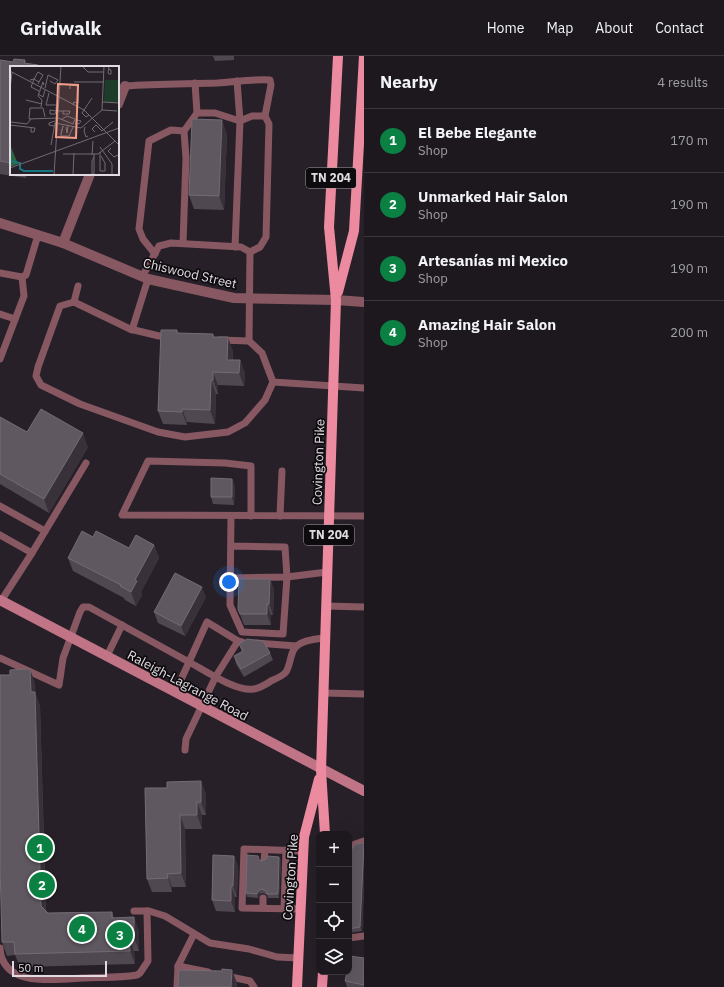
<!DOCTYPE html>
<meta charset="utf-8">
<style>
body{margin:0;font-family:"IBM Plex Sans",sans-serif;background:#252127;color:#f1f3f6}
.controls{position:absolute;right:12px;bottom:12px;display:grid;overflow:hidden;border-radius:8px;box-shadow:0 4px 16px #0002}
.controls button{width:36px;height:36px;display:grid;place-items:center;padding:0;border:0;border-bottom:1px solid #3b373c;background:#1d181e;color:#f1f3f6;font:20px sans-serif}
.scale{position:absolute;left:12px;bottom:10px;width:95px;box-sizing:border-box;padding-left:4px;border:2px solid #e0dbe0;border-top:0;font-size:11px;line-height:14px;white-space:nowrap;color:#e0dbe0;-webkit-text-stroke:3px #0e0b0f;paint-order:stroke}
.you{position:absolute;left:229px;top:526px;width:14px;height:14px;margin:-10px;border:3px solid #fff;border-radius:50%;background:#1a73e8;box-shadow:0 0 0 6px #1a73e833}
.badge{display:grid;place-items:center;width:26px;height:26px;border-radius:50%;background:#0b8043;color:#fff;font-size:13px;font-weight:700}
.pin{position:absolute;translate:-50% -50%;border:2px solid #fff;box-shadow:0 1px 4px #0006}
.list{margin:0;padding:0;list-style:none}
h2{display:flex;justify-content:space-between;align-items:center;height:52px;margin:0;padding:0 16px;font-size:17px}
h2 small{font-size:13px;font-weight:400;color:#a0a0a4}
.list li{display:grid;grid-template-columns:26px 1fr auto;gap:12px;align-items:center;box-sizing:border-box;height:64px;padding:0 16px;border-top:1px solid #3b373c}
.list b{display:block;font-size:15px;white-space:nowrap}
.list p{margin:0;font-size:13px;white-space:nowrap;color:#a0a0a4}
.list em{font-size:13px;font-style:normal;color:#a0a0a4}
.icon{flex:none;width:22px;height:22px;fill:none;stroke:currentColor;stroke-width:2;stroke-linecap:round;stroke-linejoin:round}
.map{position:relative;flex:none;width:364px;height:931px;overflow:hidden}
header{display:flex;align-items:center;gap:24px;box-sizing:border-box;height:56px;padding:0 20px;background:#1d181e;border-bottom:1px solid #3b373c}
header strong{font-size:19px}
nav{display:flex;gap:22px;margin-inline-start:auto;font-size:14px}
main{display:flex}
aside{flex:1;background:#1d181e}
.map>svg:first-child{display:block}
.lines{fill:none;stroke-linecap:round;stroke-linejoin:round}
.lane{stroke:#875862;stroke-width:7}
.street{stroke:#875862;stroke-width:10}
.secondary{stroke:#c07485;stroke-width:10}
.primary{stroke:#ec8aa0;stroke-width:10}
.wall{fill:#504851}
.shaded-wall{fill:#39313a}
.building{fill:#5f5860;stroke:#746c74}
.labels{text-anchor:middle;stroke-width:3.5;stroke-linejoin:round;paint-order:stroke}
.shield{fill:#0e0b0f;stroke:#a19da1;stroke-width:1}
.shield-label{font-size:12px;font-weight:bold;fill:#e0dbe0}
.street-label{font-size:13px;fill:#e0dbe0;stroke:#0e0b0f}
.inset-river{fill:none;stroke:#177781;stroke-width:2}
.inset-road{fill:none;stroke:#716b72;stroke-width:1}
.view{fill:#f49e8a;fill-opacity:0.15;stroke:#f49e8a;stroke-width:2}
.inset-edge{fill:none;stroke:#e0dbe0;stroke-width:2}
</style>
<header>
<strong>Gridwalk</strong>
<nav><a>Home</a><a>Map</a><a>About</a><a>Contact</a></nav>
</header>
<main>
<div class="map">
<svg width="364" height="931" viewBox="0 0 364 931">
<rect width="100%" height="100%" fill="#272028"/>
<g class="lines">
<g class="lane">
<path d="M195,27L197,57"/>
<path d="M125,30C156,28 186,28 217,27C235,26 252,23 270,24L271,29L265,60"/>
<path d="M184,75L197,57H215L240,65L237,25"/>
<path d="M235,191L240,65L252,60H265L269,68L266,181L260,191L250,196"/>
<path d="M155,198L143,183L139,173L149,85L171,74L184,75L186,102L183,187"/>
<path d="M0,217L22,221L26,219L38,179"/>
<path d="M142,221L159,190L171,187L241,191L250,196L249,285"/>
<path d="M74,246L78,230"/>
<path d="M0,258L15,263"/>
<path d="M132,274L148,223"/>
<path d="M169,280H159L130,273L74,246L60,250L38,311L36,320L41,329L80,348L158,376L185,381L228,376L245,367L265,344L273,326"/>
<path d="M220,284L249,285L262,297L273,326L364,332"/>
<path d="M0,303L24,240L22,221"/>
<path d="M0,450L45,475"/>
<path d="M251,460V410L225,407L148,405L122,459L364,460"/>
<path d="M280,460L282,415"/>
<path d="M0,479L32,497L1,545"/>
<path d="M231,490L285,491L287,521L283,578L242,576L230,549L231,460"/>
<path d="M32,497L86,407"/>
<path d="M230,522L287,521L327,516"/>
<path d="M326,550L364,551"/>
<path d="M238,585L207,566L189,606C206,615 236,636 254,633C260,632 265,629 271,625C275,623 283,620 286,616C290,609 290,602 293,595C298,584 315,583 325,582"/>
<path d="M256,587L296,590"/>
<path d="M107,600L122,569"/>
<path d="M0,602L59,629L63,602L80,556L83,551H89L189,606L175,637"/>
<path d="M324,637L364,638"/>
<path d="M185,694L186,683L216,620L238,585L242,586"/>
<path d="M349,794L355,788L364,785"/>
<path d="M264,804L265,794"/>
<path d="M263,852V842"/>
<path d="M284,853L286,794"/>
<path d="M301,853L242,852L244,793L303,795"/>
<path d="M134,855H149L165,860L210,887L249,893L277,901L298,902"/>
<path d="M194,878L178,910L208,916"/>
<path d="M349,882L364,880"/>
<path d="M0,892C2,931 52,924 82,922C100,921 119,922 137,919L140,917L148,905L147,855"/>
<path d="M226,920L250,925L254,931"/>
<path d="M177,931L178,910"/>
</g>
<g class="street">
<path d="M118,48L125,30"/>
<path d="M0,167L63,187L148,223L234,242L336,244L364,246"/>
<path d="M63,187L90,118"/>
</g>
<path class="secondary" d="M0,544L364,735"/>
<g class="primary">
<path d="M338,236L354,175L364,0"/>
<path d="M325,778L321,714L336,244L329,171L338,0"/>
<path d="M297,931L304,781L319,723"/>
<path d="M322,931L323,916"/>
</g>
</g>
<g class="wall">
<path d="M213,0H234V4L215,5Z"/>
<path d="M0,4L13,6L25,4L26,7L11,11V118H27L26,122L0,118Z"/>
<path d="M227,78L224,154L194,153L189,139Z"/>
<path d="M177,274L178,277L213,278L214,281L233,295V304H240L245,318L244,330L218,329V338H216L215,368L187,366V369L163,368L158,355Z"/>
<path d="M0,361L27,376L88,391L49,457L0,428Z"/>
<path d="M232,423L235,431L234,449L213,448L211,441Z"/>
<path d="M93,481L129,492L154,489L159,502L141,536L142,539L136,550L125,544L124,542L73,515L68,502Z"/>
<path d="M270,523L274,534L273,559H271V569H244L238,553Z"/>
<path d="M206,541L185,580L158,567L154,556Z"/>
<path d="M239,588L270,597L273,604L244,621L236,608L234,600L242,596Z"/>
<path d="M35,627V636L40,650L46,855L48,857L112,856L114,862L139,875V895H134L135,908L20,911L15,899L7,900L2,886Z"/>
<path d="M145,732L206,738V759H202V773H185L186,831H172V836H152L147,823Z"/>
<path d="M364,787V831L362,875L349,877V830Z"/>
<path d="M234,800L238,811L237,841H235V856L216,855L212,844Z"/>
<path d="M279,801L281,805L279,842H268L267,839L263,837L260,838L258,842L247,841L246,837L259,804L262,805Z"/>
<path d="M364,902V931H347L345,925Z"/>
</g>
<g class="shaded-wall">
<path d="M222,64L227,78L224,154L219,140Z"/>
<path d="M228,281L233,295L232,317L227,304Z"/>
<path d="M240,304L245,318L244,330L239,317Z"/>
<path d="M213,316L218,329V338L213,324Z"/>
<path d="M211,324L216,338L215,368L210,354Z"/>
<path d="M182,353L187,366V369L182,356Z"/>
<path d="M83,377L88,391L49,457L44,443Z"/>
<path d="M232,423L235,431L234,449L232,441Z"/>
<path d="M154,489L159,502L141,536L142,539L136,550L131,536L135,524Z"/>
<path d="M270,523L274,534L273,559L269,548Z"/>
<path d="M202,531L206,541L185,580L181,570Z"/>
<path d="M267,548L271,559V569L267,558Z"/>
<path d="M30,613L35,627L36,642L35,636L40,650L46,864L41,850Z"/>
<path d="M201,725L206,738V759L201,746Z"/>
<path d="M197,746L202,759V773L197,759Z"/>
<path d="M180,759L185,773L186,831L181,817Z"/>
<path d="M364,797V831L362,875L360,871Z"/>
<path d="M234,800L238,811L237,841L233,830Z"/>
<path d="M279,801L281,805L279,842L278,838Z"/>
<path d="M167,818L172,831V836L168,822Z"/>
<path d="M231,830L235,841V856L231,845Z"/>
<path d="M259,834L260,838L258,842L257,838Z"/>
<path d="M134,861L139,875V895L134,881Z"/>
<path d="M129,881L134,895L135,908L130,895Z"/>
<path d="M232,914L237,927V931H231Z"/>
</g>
<g class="building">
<path d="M14,3L25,4L24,7L38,9V11H11V107L0,105V4L13,6Z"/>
<path d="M192,63L222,64L219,140L189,139Z"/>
<path d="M161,274H177V277L213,278V281H228L227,304H240L239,317L213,316V324H211L210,354L182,353V356L158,355Z"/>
<path d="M41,353L83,377L44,443L0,418V361L27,376Z"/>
<path d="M211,422L232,423V441H211Z"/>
<path d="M82,475L93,481L96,475L129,492L136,479L154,489L135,524L137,525L131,536L120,530L121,529L68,502Z"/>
<path d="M175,517L202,531L181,570L154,556Z"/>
<path d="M239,523H270L269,548H267V558H240L238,553Z"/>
<path d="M247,583L263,585L270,597L241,613L234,600L243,595L239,588Z"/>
<path d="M30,613L31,636H35L41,850L48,857L112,856V862L134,861V881H129L130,895L15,898L14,886H2L0,808V619H10V614Z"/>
<path d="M201,725V746H197V759H180L181,817L167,818L168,822L147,823L145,732H167V726Z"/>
<path d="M364,787L360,871L349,873V830L351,794L356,788Z"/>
<path d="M213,799L234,800L233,830H231V845L212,844Z"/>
<path d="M247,799L258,800L259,804L262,805L266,803L268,800L279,801L278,838H267L266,835L262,833L259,834L257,838L246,837Z"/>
<path d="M350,900L364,902V929L345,925L347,916H349V906Z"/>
<path d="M222,913L232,914L231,931H178L179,914L222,915Z"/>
</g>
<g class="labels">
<g class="shield">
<rect x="306" y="112" width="50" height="20" rx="3"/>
<rect x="304" y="469" width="50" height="20" rx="3"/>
</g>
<g class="shield-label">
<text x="331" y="126">TN 204</text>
<text x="329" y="483">TN 204</text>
</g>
<g class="street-label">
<text transform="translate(190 217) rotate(13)" y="5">Chiswood Street</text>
<text transform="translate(318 406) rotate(-88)" y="5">Covington Pike</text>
<text transform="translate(188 629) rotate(28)" y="5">Raleigh-Lagrange Road</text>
<text transform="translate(290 821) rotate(-86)" y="5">Covington Pike</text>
</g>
</g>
<g transform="translate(10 10)">
<rect width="109" height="109" fill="#272028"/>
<path d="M95,14H109V36H94Z" fill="#1d3d2a"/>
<path d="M1,81L8,98L0,101V83Z" fill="#2c6644"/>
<path class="inset-river" d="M0,95L10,97V103L14,105H43"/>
<path class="inset-road" d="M72,0L78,6H94M98,3L101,4V8H99L98,7L99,0M0,5L74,44L109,79M20,14L24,13L28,6L33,9L29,16M64,16H94M28,18L29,16L24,13L21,21L29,25M35,22L38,9L48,14L45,18L40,15M60,23V19L68,20V37L64,36L63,39M0,24L2,6M39,27L36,39H46M28,28L33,31L35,24M16,34L32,38M93,36L109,37M31,41L32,34L28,30L33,16L34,19M46,41V45L45,48H40V44L46,45H60L59,48H53V45M92,44L107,45M79,49L76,51L72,47L82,32M35,51L33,42H20L19,53L48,52L63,58L65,53L57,50L52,53M21,53L17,58L1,56L0,59L25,62L24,66H21V61M66,59V57L67,54L71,55L69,58L66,57M44,60L39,59V57L45,55M53,60L51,68L53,60M56,61L57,67L58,60M75,61L74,65L76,71L78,70M85,66L82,63L86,59L92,65L103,56M51,68V70H59L63,61M41,79L45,57L71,62L92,44L94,0M90,81L102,98V109M101,82L98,85L104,91L108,89M90,86V105H95V97L91,90M53,88H88L105,75M82,89L83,75M84,91L82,95V108H84V88M0,102L109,62M63,108L64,87M44,109L51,0"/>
<path class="view" d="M48,18L68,19L66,72L46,71Z"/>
<rect width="109" height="109" class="inset-edge"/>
</g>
</svg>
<div class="controls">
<button>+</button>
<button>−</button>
<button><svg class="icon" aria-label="locate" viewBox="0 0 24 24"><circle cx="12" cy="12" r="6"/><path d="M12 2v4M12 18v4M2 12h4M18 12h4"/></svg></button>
<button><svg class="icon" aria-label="layers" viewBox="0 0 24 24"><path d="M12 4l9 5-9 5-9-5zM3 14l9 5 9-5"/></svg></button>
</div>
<div class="scale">50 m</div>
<div class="you"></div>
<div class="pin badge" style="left:40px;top:792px">1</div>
<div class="pin badge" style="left:42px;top:829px">2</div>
<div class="pin badge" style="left:120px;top:879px">3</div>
<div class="pin badge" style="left:82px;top:873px">4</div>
</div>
<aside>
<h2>Nearby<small>4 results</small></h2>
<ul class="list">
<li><span class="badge">1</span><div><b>El Bebe Elegante</b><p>Shop</p></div><em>170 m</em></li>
<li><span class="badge">2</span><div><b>Unmarked Hair Salon</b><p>Shop</p></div><em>190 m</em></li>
<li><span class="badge">3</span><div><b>Artesanías mi Mexico</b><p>Shop</p></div><em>190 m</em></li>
<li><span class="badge">4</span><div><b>Amazing Hair Salon</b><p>Shop</p></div><em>200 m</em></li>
</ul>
</aside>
</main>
